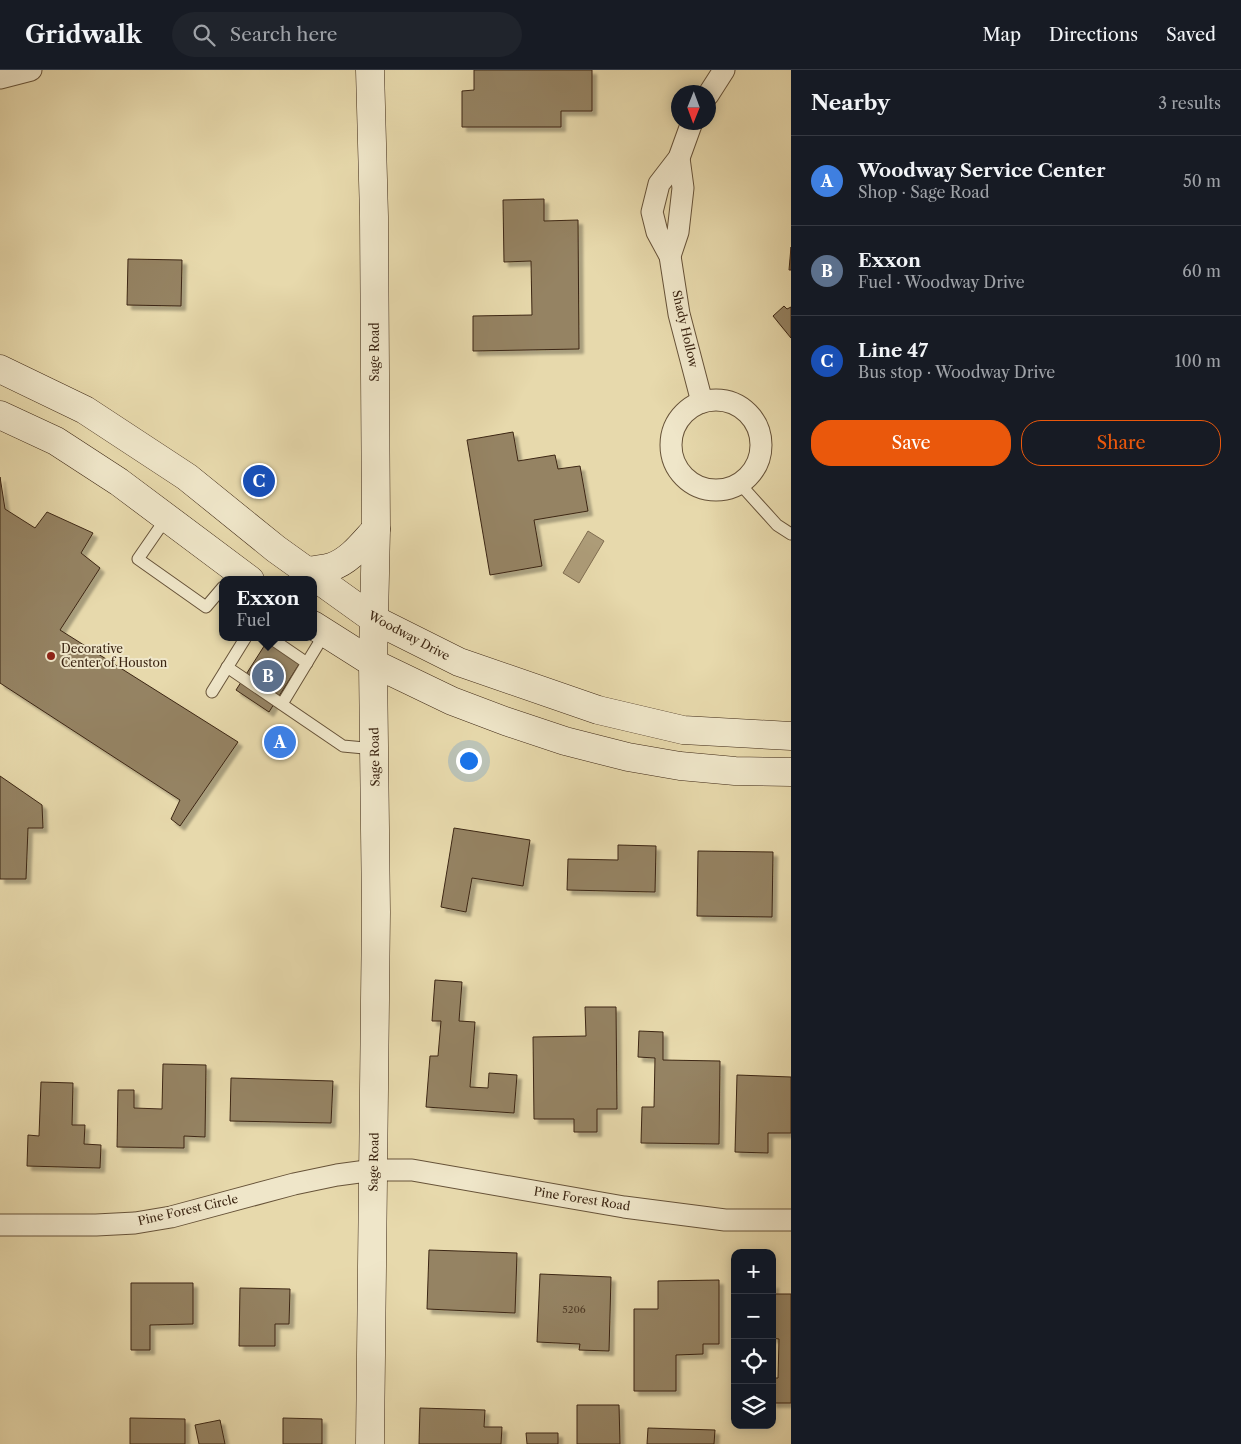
<!DOCTYPE html>
<meta charset="utf-8">
<style>
body{margin:0;font-family:"Libre Caslon Text",serif;background:#20242c;color:#f1f3f6}
.controls{position:absolute;right:15px;bottom:15px;display:grid;overflow:hidden;border-radius:10px;box-shadow:0 2px 12px #0003}
.controls button{width:45px;height:45px;display:grid;place-items:center;padding:0;border:0;border-bottom:1px solid #363941;background:#171b24;color:#f1f3f6;font:25px sans-serif}
.compass{position:absolute;left:671px;top:15px;width:45px;height:45px;border-radius:50%;background:#171b24;box-shadow:0 2px 12px #0003;rotate:181deg}
.you{position:absolute;left:468px;top:690px;width:18px;height:18px;margin:-12px;border:4px solid #fff;border-radius:50%;background:#1a73e8;box-shadow:0 0 0 8px #1a73e833}
.badge{display:grid;place-items:center;width:32px;height:32px;border-radius:50%;background:#ea580c;color:#fff;font-size:16px;font-weight:700}
.pin{position:absolute;translate:-50% -50%;border:2px solid #fff;box-shadow:0 1px 5px #0006}
.popup{position:absolute;left:219px;top:506px;width:98px;height:65px;box-sizing:border-box;display:grid;place-content:center;border-radius:10px;background:#171b24;filter:drop-shadow(0 1px 4px #0005);font-size:16px;white-space:nowrap;color:#9ea1a6}
.popup b{font-size:19px;color:#f1f3f6}
.popup::after{content:'';position:absolute;left:50%;top:100%;margin-left:-10px;border:10px solid transparent;border-top-color:#171b24}
.list{margin:0;padding:0;list-style:none}
h2{display:flex;justify-content:space-between;align-items:center;height:65px;margin:0;padding:0 20px;font-size:21px}
h2 small{font-size:16px;font-weight:400;color:#9ea1a6}
.list li{display:grid;grid-template-columns:32px 1fr auto;gap:15px;align-items:center;box-sizing:border-box;height:90px;padding:0 20px;border-top:1px solid #363941}
.list b{display:block;font-size:19px;white-space:nowrap}
.list p{margin:0;font-size:16px;white-space:nowrap;color:#9ea1a6}
.list em{font-size:16px;font-style:normal;color:#9ea1a6}
.actions{display:flex;gap:10px;padding:15px 20px}
.actions a{flex:1;padding:11px 0;border:1px solid #ea580c;border-radius:20px;text-align:center;font-size:18px;color:#ea580c}
.actions .main{background:#ea580c;color:#fff}
.icon{flex:none;width:28px;height:28px;fill:none;stroke:currentColor;stroke-width:2;stroke-linecap:round;stroke-linejoin:round}
.map{position:relative;flex:none;width:791px;height:1374px;overflow:hidden}
header{display:flex;align-items:center;gap:30px;box-sizing:border-box;height:70px;padding:0 25px;background:#171b24;border-bottom:1px solid #363941}
header strong{font-size:24px}
nav{display:flex;gap:28px;margin-inline-start:auto;font-size:18px}
.search{width:350px;height:45px;background:#20242c;display:flex;align-items:center;gap:12px;box-sizing:border-box;padding:0 18px;border-radius:28px;color:#9ea1a6;font-size:19px}
main{display:flex}
aside{flex:1;background:#171b24}
.map>svg:first-child{display:block}
.water{fill:#ad9c78;stroke:#806d50}
.building{fill:#958363;stroke:#3c2613;filter:url(#shadow)}
.lines{fill:none;stroke-linecap:round;stroke-linejoin:round}
.lane-casing{stroke:#675339;stroke-width:13}
.street-casing{stroke:#675339;stroke-width:23}
.secondary-casing{stroke:#3c2613;stroke-width:29}
.lane{stroke:#efe6c9;stroke-width:11}
.street{stroke:#efe6c9;stroke-width:21}
.secondary{stroke:#efe6c9;stroke-width:28}
.poi-dot{fill:#8f2418;stroke:#efe6c9;stroke-width:2}
.labels{text-anchor:middle;stroke-width:4;stroke-linejoin:round;paint-order:stroke}
.number-label{font-size:10px;fill:#523d27}
.street-label{font-size:12px;fill:#3c2613;stroke:#efe6c9}
.poi-label{font-size:12px;fill:#3c2613;stroke:#efe6c9;text-anchor:start}
</style>
<header>
<strong>Gridwalk</strong>
<div class="search"><svg class="icon" aria-label="search" viewBox="0 0 24 24"><circle cx="10" cy="10" r="6"/><path d="M15 15l6 6"/></svg>Search here</div>
<nav><a>Map</a><a>Directions</a><a>Saved</a></nav>
</header>
<main>
<div class="map">
<svg width="791" height="1374" viewBox="0 0 791 1374">
<defs>
<filter id="shadow"><feDropShadow dx="4.5" dy="4.5" stdDeviation="1" flood-color="#0004"/></filter>
</defs>
<rect width="100%" height="100%" fill="#e7d9ac"/>
<filter id="stains"><feTurbulence type="fractalNoise" baseFrequency=".004" numOctaves="4"/><feColorMatrix values="0 0 0 0 .2 0 0 0 0 .09 0 0 0 0 .02 0 0 0 .5 -.17"/></filter>
<radialGradient id="worn" r=".72"><stop offset=".6" stop-color="#630" stop-opacity="0"/><stop offset="1" stop-color="#630" stop-opacity=".3"/></radialGradient>
<path class="water" d="M588,461L604,471L579,513L563,503Z"/>
<g class="building">
<path d="M474,0H592V41H561V57H462V21L474,20Z"/>
<path d="M544,129V151L578,150L579,279L473,281V246L532,245L531,191L504,192L503,130Z"/>
<path d="M791,177V200H789Z"/>
<path d="M128,189L182,190L181,236L127,235Z"/>
<path d="M784,236L787,239L791,237V268L773,246Z"/>
<path d="M513,362L518,391L555,385L558,399L580,396L588,441L534,450L542,496L490,505L467,370Z"/>
<path d="M0,407L5,439L35,458L47,442L93,463L81,483L100,498L60,560L238,672L180,756L171,749L180,730L0,613Z"/>
<path d="M268,570L301,591L269,642L236,620Z"/>
<path d="M0,706L42,735L43,758H28L26,809H0Z"/>
<path d="M454,758L530,770L523,816L472,808L466,842L441,837Z"/>
<path d="M618,775L656,776L655,822L567,820L568,789L618,790Z"/>
<path d="M698,781L773,782L772,847L697,846Z"/>
<path d="M435,910L462,912L459,951L475,952L470,1017L488,1018L489,1003L517,1005L514,1043L426,1037L430,986H438L441,951H432Z"/>
<path d="M585,937H616L617,1039H597V1062H574V1049H534L533,967L586,966Z"/>
<path d="M639,961L663,962V990L720,991L719,1074L641,1073L642,1037H654L655,988L638,987Z"/>
<path d="M163,994L206,995L205,1067L184,1066V1078L117,1077L118,1020H134V1038L162,1039Z"/>
<path d="M737,1005L791,1007V1063H768V1083L735,1082Z"/>
<path d="M231,1008L333,1011L331,1053L230,1051Z"/>
<path d="M41,1012L73,1013L72,1055H85L84,1074L101,1075L100,1098L27,1096L28,1065L39,1066Z"/>
<path d="M429,1180L517,1183L515,1243L427,1239Z"/>
<path d="M540,1204L611,1207L609,1281L579,1280L580,1274L537,1272Z"/>
<path d="M719,1210V1274H703V1284L676,1285V1321H634V1239H658V1211Z"/>
<path d="M131,1213H193V1254L150,1255V1280H131Z"/>
<path d="M772,1214H774L773,1224H791V1333H772V1308H778L779,1269L772,1268Z"/>
<path d="M240,1218L290,1219L289,1254H275V1276H239Z"/>
<path d="M577,1335H619L620,1374H577Z"/>
<path d="M420,1338L485,1340L484,1357H502L501,1374H419Z"/>
<path d="M130,1348L185,1349V1374H130Z"/>
<path d="M283,1348L322,1349V1374H283Z"/>
<path d="M220,1350L225,1374H199L195,1355Z"/>
<path d="M648,1358L715,1360L714,1374H647Z"/>
<path d="M526,1363H558V1374H527Z"/>
</g>
<g class="lines">
<defs>
<g id="lane">
<path d="M740,414L777,455L791,464"/>
<path d="M167,447L138,489L206,537L223,517"/>
<path d="M269,567L307,593"/>
<path d="M227,597L343,676L375,679"/>
<path d="M212,622L246,567"/>
<path d="M282,634L325,563"/>
</g>
<g id="street">
<path d="M0,8L31,0"/>
<path d="M708,25L724,0"/>
<path d="M692,52L679,88L659,114L652,142L657,162L670,186L679,244L702,332"/>
<path d="M670,186L678,162L683,118L679,88"/>
<circle cx="716" cy="375" r="45"/>
<path d="M0,1155H96L135,1153L171,1147L294,1114L337,1105L374,1100H412L624,1137L725,1150H791"/>
</g>
<g id="secondary">
<path d="M0,299L85,340L187,407L276,479L375,550L459,592L598,640L683,660L791,666"/>
<path d="M0,345L56,371L119,412L250,510"/>
<path d="M307,501C315,500 323,499 331,497C350,491 363,473 376,459"/>
<path d="M313,555L373,593L452,631L505,651L565,671L628,687L680,696L735,701L791,702"/>
<path d="M370,1374L376,842L373,593L376,459L374,146L370,0"/>
</g>
</defs>
<use href="#lane" class="lane-casing"/>
<use href="#street" class="street-casing"/>
<use href="#secondary" class="secondary-casing"/>
<use href="#lane" class="lane"/>
<use href="#street" class="street"/>
<use href="#secondary" class="secondary"/>
</g>
<circle class="poi-dot" cx="51" cy="586" r="5"/>
<g class="labels">
<g class="number-label">
<text x="574" y="1243">5206</text>
</g>
<g class="street-label">
<text transform="translate(685 259) rotate(77)" y="4">Shady Hollow</text>
<text transform="translate(375 282) rotate(-90)" y="4">Sage Road</text>
<text transform="translate(409 566) rotate(28)" y="4">Woodway Drive</text>
<text transform="translate(375 687) rotate(-91)" y="4">Sage Road</text>
<text transform="translate(374 1092) rotate(-89)" y="4">Sage Road</text>
<text transform="translate(582 1129) rotate(9)" y="4">Pine Forest Road</text>
<text transform="translate(188 1140) rotate(-13)" y="4">Pine Forest Circle</text>
</g>
<g class="poi-label">
<text x="61" y="583">Decorative<tspan x="61" dy="14">Center of Houston</tspan></text>
</g>
</g>
<rect width="100%" height="100%" filter="url(#stains)"/>
<rect width="100%" height="100%" fill="url(#worn)"/>
</svg>
<div class="controls">
<button>+</button>
<button>−</button>
<button><svg class="icon" aria-label="locate" viewBox="0 0 24 24"><circle cx="12" cy="12" r="6"/><path d="M12 2v4M12 18v4M2 12h4M18 12h4"/></svg></button>
<button><svg class="icon" aria-label="layers" viewBox="0 0 24 24"><path d="M12 4l9 5-9 5-9-5zM3 14l9 5 9-5"/></svg></button>
</div>
<svg class="compass" viewBox="-18 -18 36 36"><path d="M0-13l5 13h-10z" fill="#e53935"/><path d="M0 13l5-13h-10z" fill="#9ea1a6"/></svg>
<div class="you"></div>
<div class="pin badge" style="left:280px;top:672px;background:#3f7fe0">A</div>
<div class="pin badge" style="left:268px;top:606px;background:#5c6f8a">B</div>
<div class="popup"><b>Exxon</b>Fuel</div>
<div class="pin badge" style="left:259px;top:411px;background:#1a4fb4">C</div>
</div>
<aside>
<h2>Nearby<small>3 results</small></h2>
<ul class="list">
<li><span class="badge" style="background:#3f7fe0">A</span><div><b>Woodway Service Center</b><p>Shop · Sage Road</p></div><em>50 m</em></li>
<li><span class="badge" style="background:#5c6f8a">B</span><div><b>Exxon</b><p>Fuel · Woodway Drive</p></div><em>60 m</em></li>
<li><span class="badge" style="background:#1a4fb4">C</span><div><b>Line 47</b><p>Bus stop · Woodway Drive</p></div><em>100 m</em></li>
</ul>
<div class="actions"><a class="main">Save</a><a>Share</a></div>
</aside>
</main>
